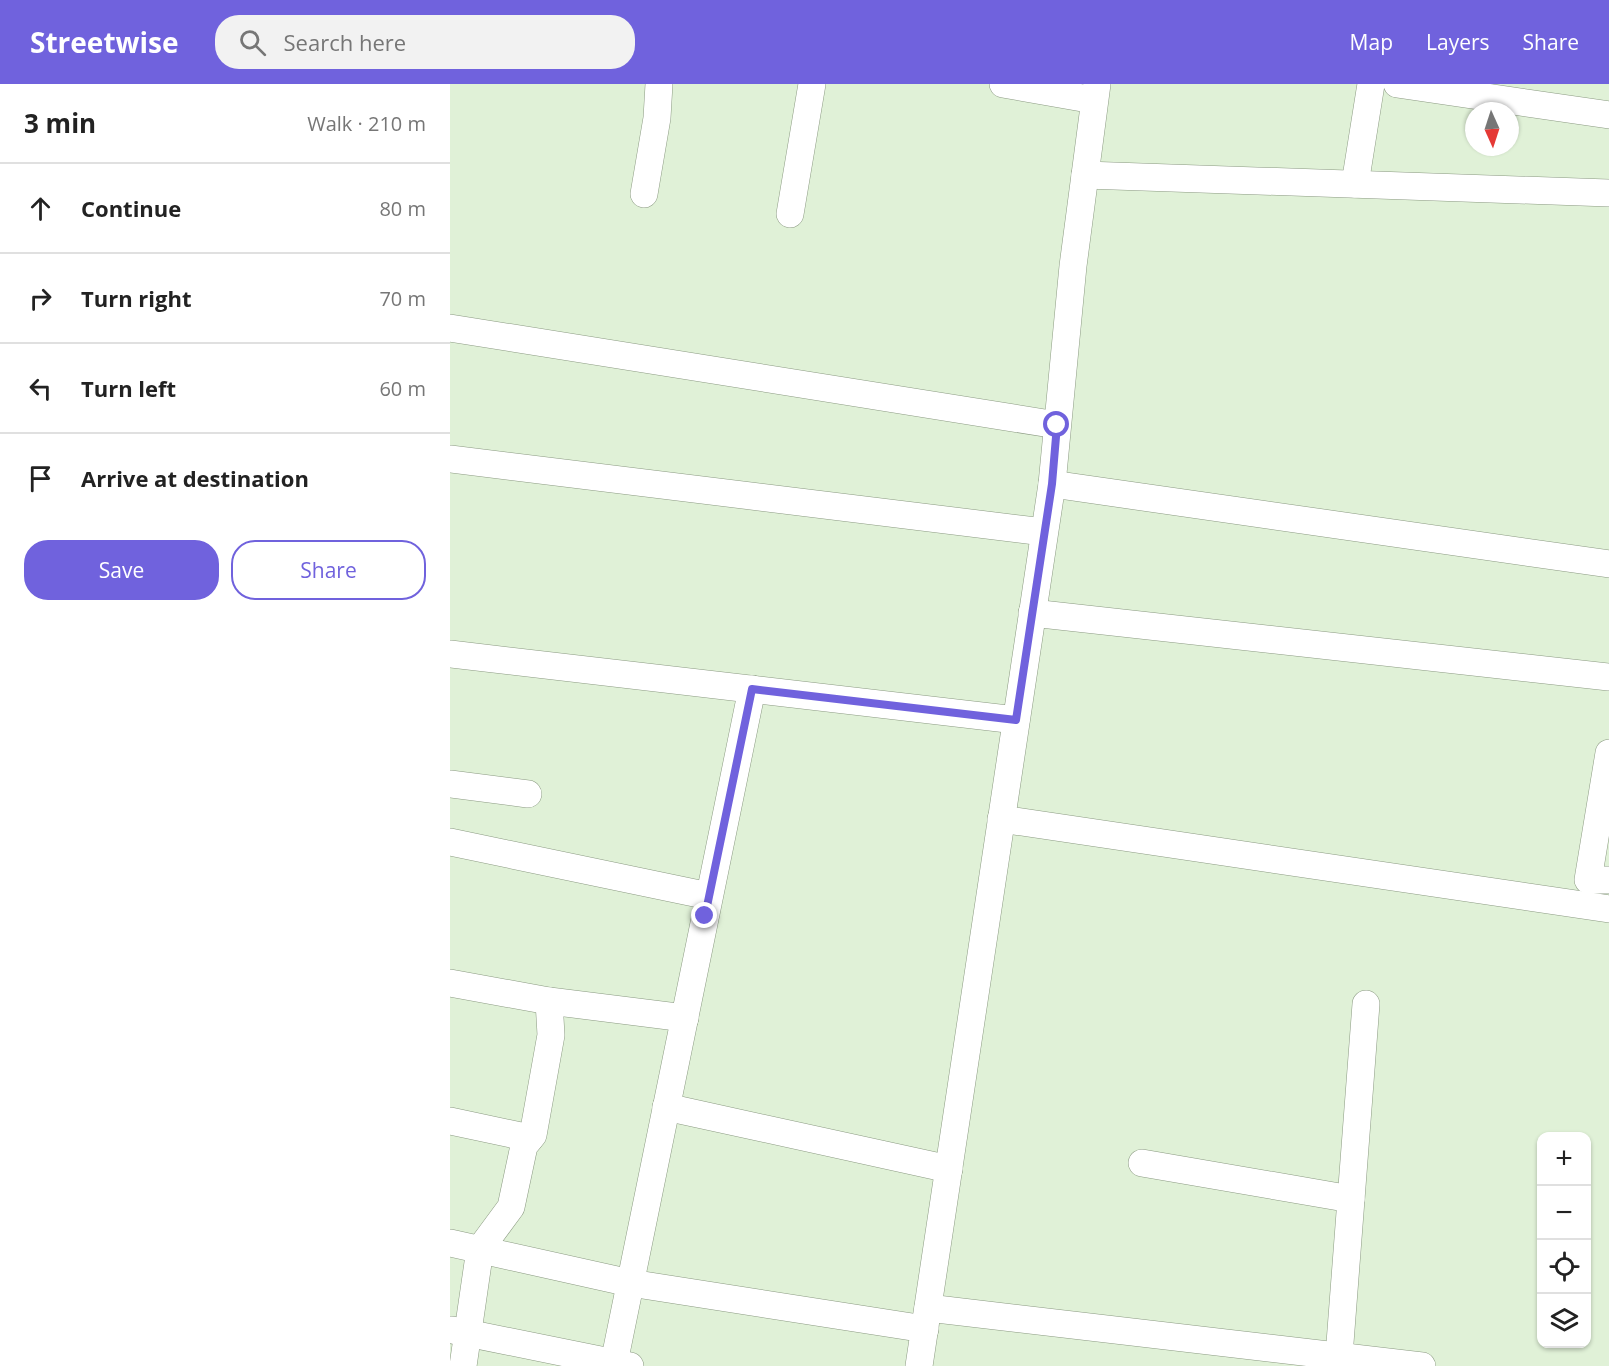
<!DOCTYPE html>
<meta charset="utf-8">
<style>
body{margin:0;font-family:"Open Sans",sans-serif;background:#f2f2f2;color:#222}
.controls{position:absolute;right:18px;bottom:18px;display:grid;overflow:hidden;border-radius:12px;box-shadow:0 2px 4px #0004}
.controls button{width:54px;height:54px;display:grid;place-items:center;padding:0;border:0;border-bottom:2px solid #e0e0e0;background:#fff;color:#222;font:30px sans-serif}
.compass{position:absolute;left:1015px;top:18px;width:54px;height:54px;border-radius:50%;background:#fff;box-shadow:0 2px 4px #0004;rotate:177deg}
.stop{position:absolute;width:18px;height:18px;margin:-14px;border:4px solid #7062dd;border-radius:50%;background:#fff}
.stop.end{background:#7062dd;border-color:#fff;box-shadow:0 2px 6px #0008}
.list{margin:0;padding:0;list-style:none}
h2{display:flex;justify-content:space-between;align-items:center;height:78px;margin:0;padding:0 24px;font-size:26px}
h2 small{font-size:20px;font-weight:400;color:#767676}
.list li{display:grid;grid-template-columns:39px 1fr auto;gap:18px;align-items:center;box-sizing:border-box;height:90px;padding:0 24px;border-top:2px solid #e0e0e0}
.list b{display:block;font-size:22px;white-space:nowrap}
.list em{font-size:20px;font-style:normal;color:#767676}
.actions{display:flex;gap:12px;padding:18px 24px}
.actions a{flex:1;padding:14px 0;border:2px solid #7062dd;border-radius:24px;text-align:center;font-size:21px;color:#7062dd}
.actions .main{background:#7062dd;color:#fff}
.icon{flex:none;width:33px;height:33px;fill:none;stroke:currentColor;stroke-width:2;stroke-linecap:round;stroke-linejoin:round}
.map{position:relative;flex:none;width:1159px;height:1282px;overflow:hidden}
header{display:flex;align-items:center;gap:36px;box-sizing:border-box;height:84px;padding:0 30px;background:#7062dd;color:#fff}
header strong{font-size:28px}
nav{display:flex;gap:33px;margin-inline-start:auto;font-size:21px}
.search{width:420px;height:54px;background:#f2f2f2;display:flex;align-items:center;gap:15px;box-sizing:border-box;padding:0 21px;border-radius:24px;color:#767676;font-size:22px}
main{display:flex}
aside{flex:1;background:#fff}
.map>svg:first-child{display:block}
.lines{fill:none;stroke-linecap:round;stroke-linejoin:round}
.minor-casing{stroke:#8b9a82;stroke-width:28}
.minor{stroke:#fff;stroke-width:27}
.route{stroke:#7062dd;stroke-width:8}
</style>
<header>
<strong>Streetwise</strong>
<div class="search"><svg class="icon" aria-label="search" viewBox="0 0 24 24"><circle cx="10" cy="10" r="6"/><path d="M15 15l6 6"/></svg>Search here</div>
<nav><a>Map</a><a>Layers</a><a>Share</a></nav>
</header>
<main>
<aside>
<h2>3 min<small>Walk · 210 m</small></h2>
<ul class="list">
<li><svg class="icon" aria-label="ahead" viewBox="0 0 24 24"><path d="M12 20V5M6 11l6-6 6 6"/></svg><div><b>Continue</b></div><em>80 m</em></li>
<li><svg class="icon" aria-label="right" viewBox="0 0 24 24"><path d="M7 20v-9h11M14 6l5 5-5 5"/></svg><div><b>Turn right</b></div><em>70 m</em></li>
<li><svg class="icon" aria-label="left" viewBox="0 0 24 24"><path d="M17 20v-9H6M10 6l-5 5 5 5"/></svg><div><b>Turn left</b></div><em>60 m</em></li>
<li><svg class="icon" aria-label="arrive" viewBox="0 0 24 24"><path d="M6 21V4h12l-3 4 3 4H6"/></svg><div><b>Arrive at destination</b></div></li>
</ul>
<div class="actions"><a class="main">Save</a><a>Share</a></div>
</aside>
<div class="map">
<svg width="1159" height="1282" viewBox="0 0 1159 1282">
<rect width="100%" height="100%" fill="#e0f1d7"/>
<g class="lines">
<defs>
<g id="minor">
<path d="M553,0L644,16"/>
<path d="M947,0L1159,31"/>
<path d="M635,91L1159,109"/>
<path d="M905,100L921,0"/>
<path d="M194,110L207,34L209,0"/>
<path d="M340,130L362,0"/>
<path d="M0,244L607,341"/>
<path d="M0,375L594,448"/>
<path d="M602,400L1159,480"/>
<path d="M582,529L1159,593"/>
<path d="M0,570L566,636"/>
<path d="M1159,669L1138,796H1159"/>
<path d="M0,700L78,710"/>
<path d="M551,735L1159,825"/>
<path d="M0,758L259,812"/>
<path d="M0,899L99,917L235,934"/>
<path d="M216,1023L499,1085"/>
<path d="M0,1037L80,1054"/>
<path d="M692,1079L901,1115"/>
<path d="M0,1159L180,1199L475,1245"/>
<path d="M478,1224L972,1282"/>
<path d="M2,1246L180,1282"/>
<path d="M889,1272L916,920"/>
<path d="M164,1279L302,605"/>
<path d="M13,1282L30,1165L61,1123L74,1062L83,1051L101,951L99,917"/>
<path d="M469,1282L602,400L623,182L647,0"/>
</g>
</defs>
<use href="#minor" class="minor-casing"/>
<use href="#minor" class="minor"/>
</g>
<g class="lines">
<path class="route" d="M255,832L302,605L566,636L602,400L607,341"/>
</g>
</svg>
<div class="controls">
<button>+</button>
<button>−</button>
<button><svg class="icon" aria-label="locate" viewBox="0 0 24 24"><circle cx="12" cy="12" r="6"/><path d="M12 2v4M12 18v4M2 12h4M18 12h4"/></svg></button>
<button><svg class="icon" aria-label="layers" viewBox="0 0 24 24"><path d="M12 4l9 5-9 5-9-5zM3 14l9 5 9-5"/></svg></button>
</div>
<svg class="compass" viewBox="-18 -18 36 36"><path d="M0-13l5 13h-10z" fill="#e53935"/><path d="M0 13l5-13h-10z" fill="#767676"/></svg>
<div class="stop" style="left:607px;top:341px"></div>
<div class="stop end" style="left:255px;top:832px"></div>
</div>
</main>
